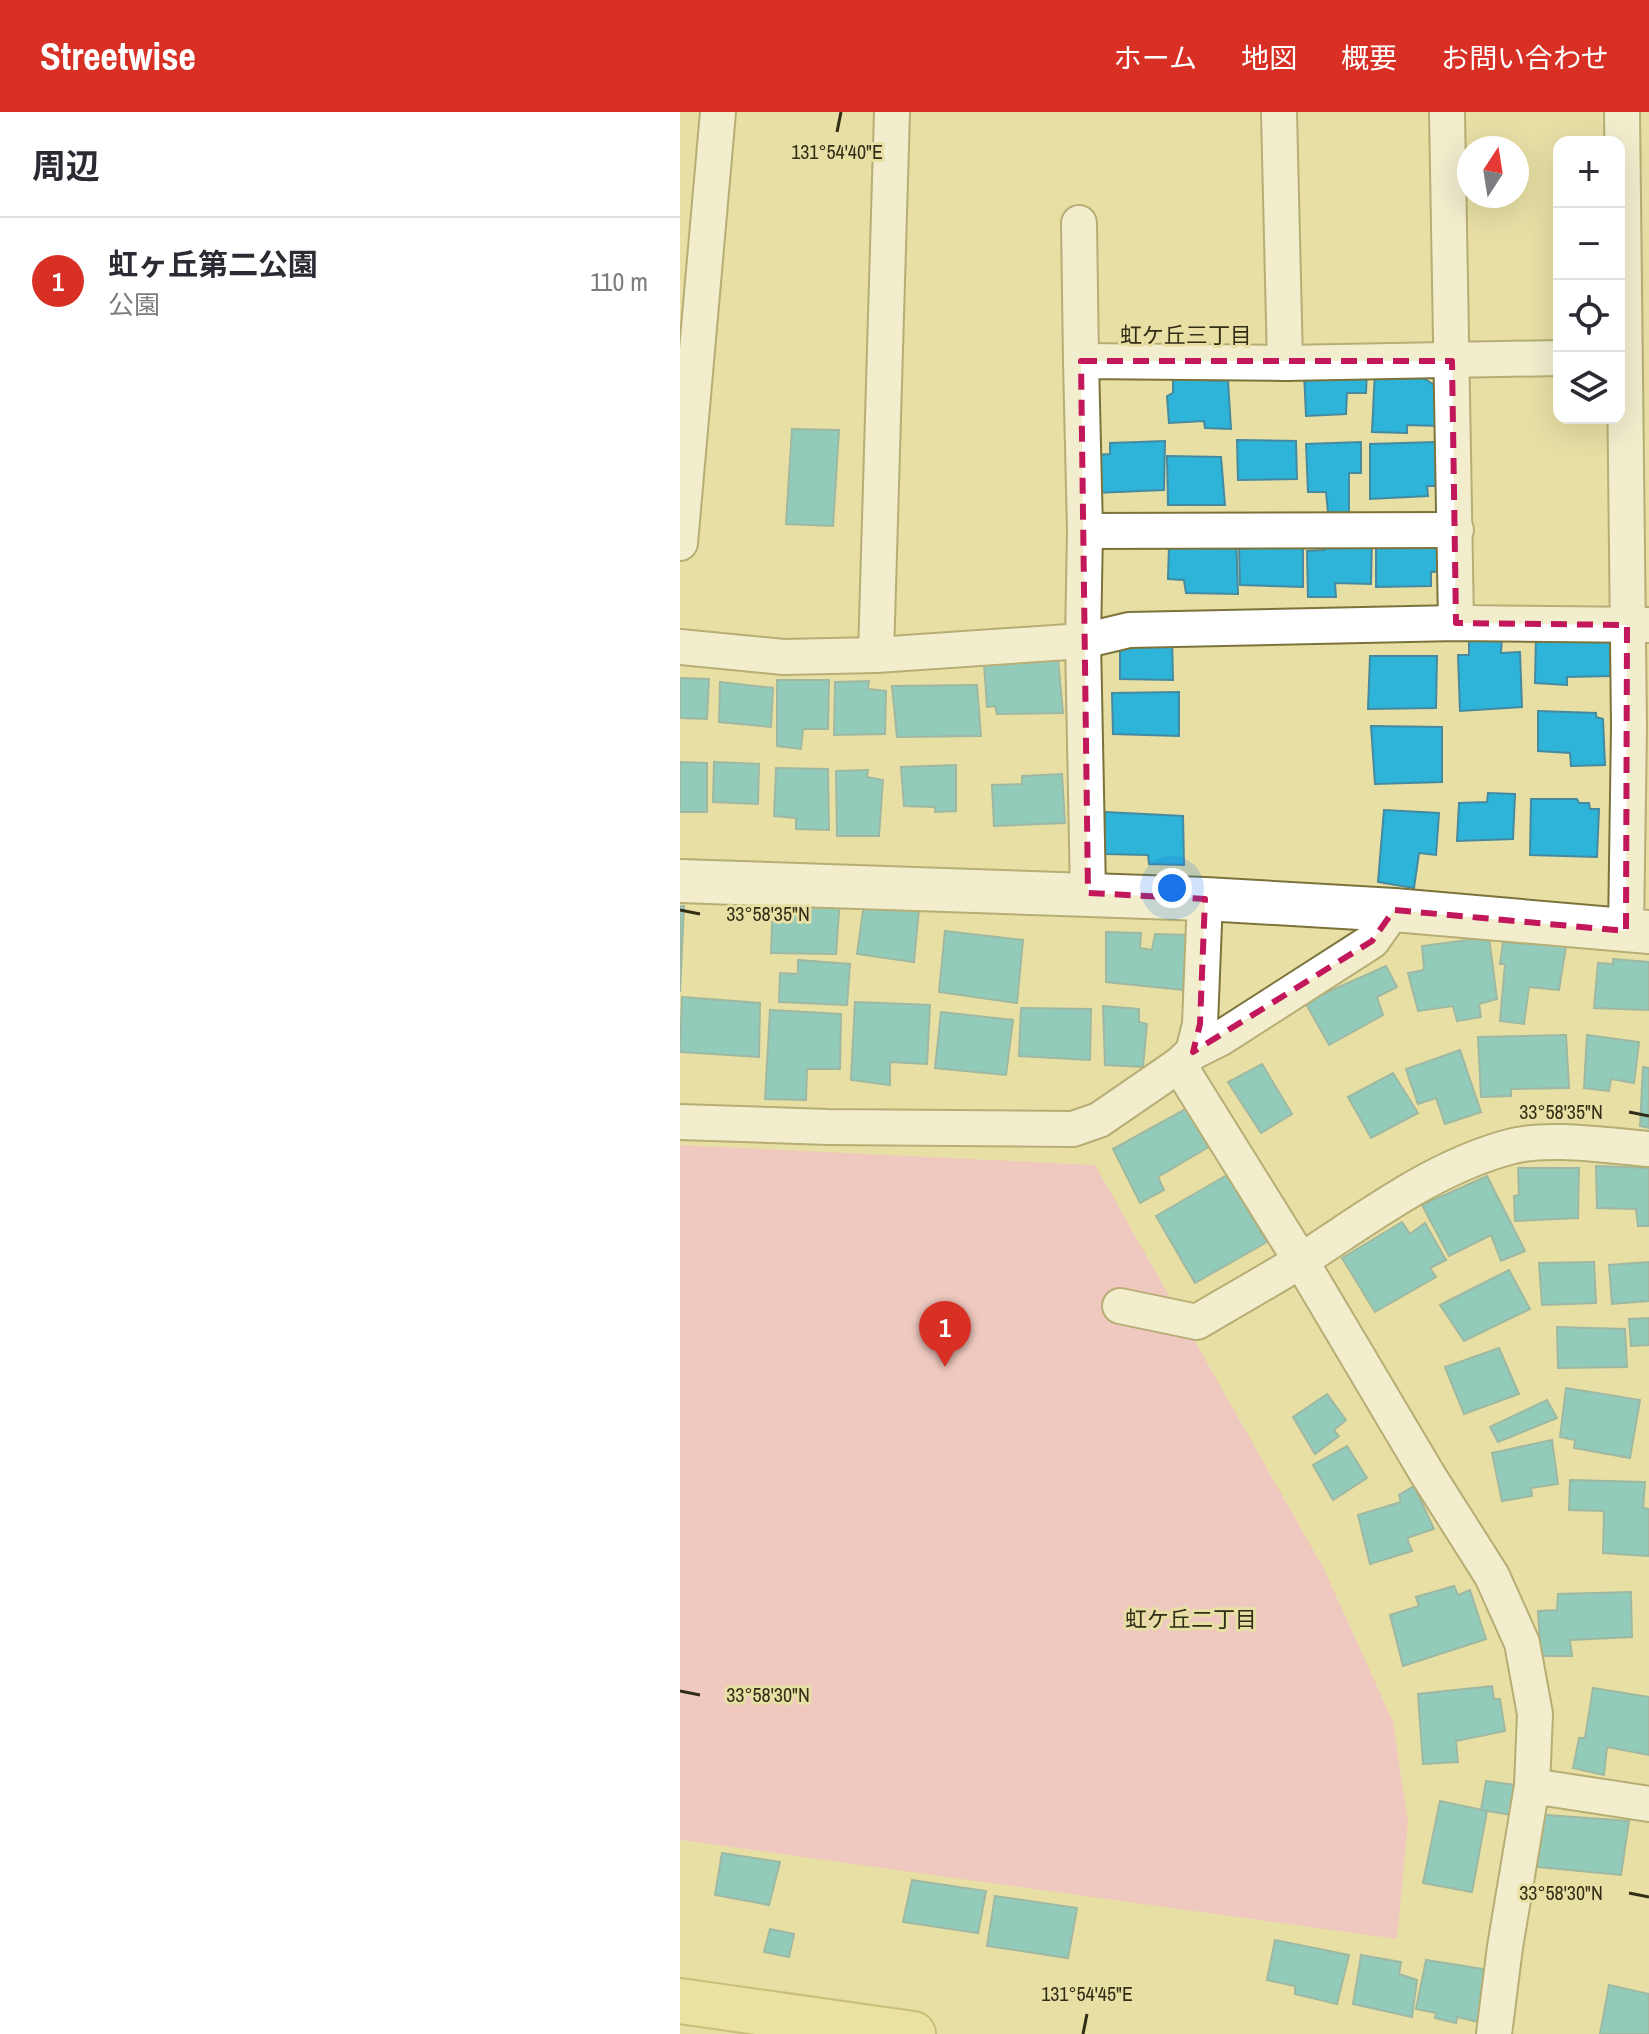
<!DOCTYPE html>
<html lang="ja">
<meta charset="utf-8">
<style>
body{margin:0;font-family:"Archivo Narrow","Noto Sans JP",sans-serif;background:#f7f7f7;color:#2b2b33}
.controls{position:absolute;right:24px;top:24px;display:grid;overflow:hidden;border-radius:16px;box-shadow:0 8px 32px #0002}
.controls button{width:72px;height:72px;display:grid;place-items:center;padding:0;border:0;border-bottom:2px solid #e1e1e2;background:#fff;color:#2b2b33;font:40px sans-serif}
.compass{position:absolute;left:777px;top:24px;width:72px;height:72px;border-radius:50%;background:#fff;box-shadow:0 8px 32px #0002;rotate:12deg}
.you{position:absolute;left:492px;top:776px;width:28px;height:28px;margin:-20px;border:6px solid #fff;border-radius:50%;background:#1a73e8;box-shadow:0 0 0 12px #1a73e833}
.badge{display:grid;place-items:center;width:52px;height:52px;border-radius:50%;background:#d93025;color:#fff;font-size:26px;font-weight:700}
.pin{position:absolute;translate:-50% -66px;filter:drop-shadow(0 2px 4px #0008)}
.pin::after{content:'';position:absolute;top:42px;width:28px;height:24px;background:inherit;clip-path:polygon(0 0,100% 0,50% 100%)}
.list{margin:0;padding:0;list-style:none}
h2{display:flex;justify-content:space-between;align-items:center;height:104px;margin:0;padding:0 32px;font-size:34px}
h2 small{font-size:26px;font-weight:400;color:#7c7c81}
.list li{display:grid;grid-template-columns:52px 1fr auto;gap:24px;align-items:center;box-sizing:border-box;height:128px;padding:0 32px;border-top:2px solid #e1e1e2}
.list b{display:block;font-size:30px;white-space:nowrap}
.list p{margin:0;font-size:26px;white-space:nowrap;color:#7c7c81}
.list em{font-size:26px;font-style:normal;color:#7c7c81}
.icon{flex:none;width:44px;height:44px;fill:none;stroke:currentColor;stroke-width:2;stroke-linecap:round;stroke-linejoin:round}
.map{position:relative;flex:none;width:969px;height:1922px;overflow:hidden}
header{display:flex;align-items:center;gap:48px;box-sizing:border-box;height:112px;padding:0 40px;background:#d93025;color:#fff}
header strong{font-size:38px}
nav{display:flex;gap:44px;margin-inline-start:auto;font-size:28px}
main{display:flex}
aside{flex:1;background:#fff}
.map>svg:first-child{display:block}
.green{fill:#f9b0df}
.building{fill:#2db4d8;stroke:#458aa0;stroke-width:2}
.lines{fill:none;stroke-linecap:round;stroke-linejoin:round}
.minor-casing{stroke:#7b733b;stroke-width:38}
.tertiary-casing{stroke:#7b733b;stroke-width:46}
.primary-casing{stroke:#a49847;stroke-width:48}
.minor{stroke:#fff;stroke-width:34}
.tertiary{stroke:#fff;stroke-width:42}
.primary{stroke:#eee4a0;stroke-width:44}
.marked{fill:none;stroke:#c2185b;stroke-width:6;stroke-dasharray:16 10;stroke-linejoin:round}
.ticks{fill:none;stroke:#312d16;stroke-width:3}
.labels{text-anchor:middle;stroke-width:6;stroke-linejoin:round;paint-order:stroke}
.neighbourhood-label{font-size:22px;fill:#312d16;stroke:#e7dfa4}
.ticks-label{font-size:20px;text-anchor:middle;fill:#312d16;stroke:#e7dfa4;stroke-width:6;stroke-linejoin:round;paint-order:stroke}
</style>
<header>
<strong>Streetwise</strong>
<nav><a>ホーム</a><a>地図</a><a>概要</a><a>お問い合わせ</a></nav>
</header>
<main>
<aside>
<h2>周辺<small></small></h2>
<ul class="list">
<li><span class="badge">1</span><div><b>虹ヶ丘第二公園</b><p>公園</p></div><em>110 m</em></li>
</ul>
</aside>
<div class="map">
<svg width="969" height="1922" viewBox="0 0 969 1922">
<rect width="100%" height="100%" fill="#e7dfa4"/>
<path class="green" d="M0,1033L415,1053L644,1457L713,1610L728,1710L717,1827L0,1728Z"/>
<g class="building">
<path d="M687,258L686,281H667L666,302L626,304L624,260Z"/>
<path d="M695,258H730L761,277L759,314L727,313V321L692,320Z"/>
<path d="M531,261V269L548,268L551,317L525,316L524,309L489,311L487,284L493,281V262Z"/>
<path d="M112,317L159,318L153,414L106,412Z"/>
<path d="M557,328L616,329L617,367L558,368Z"/>
<path d="M485,329L484,378L415,381L416,343L430,342V331Z"/>
<path d="M681,330V361H669V401L648,400L646,380H628L626,332Z"/>
<path d="M755,330L758,374H747L748,384L690,387V332Z"/>
<path d="M487,344L541,345L545,393H488Z"/>
<path d="M556,422L558,482L506,481L504,468L488,467L489,432Z"/>
<path d="M623,426V475L560,473L559,435Z"/>
<path d="M692,426L691,472L655,471L656,485H628L627,439L644,438V428Z"/>
<path d="M764,429L763,459L751,460V474L696,475V430Z"/>
<path d="M856,522L930,524V564L887,565V573L855,571Z"/>
<path d="M789,523L822,524L821,541L840,540L842,595L780,599L778,543H789Z"/>
<path d="M440,525L492,526L493,568L440,567Z"/>
<path d="M690,544H757L756,596L688,597Z"/>
<path d="M378,547L383,601L317,602L315,594L307,595L304,552Z"/>
<path d="M0,566L29,567L27,607L0,606Z"/>
<path d="M97,568H149L148,617H123L121,637L97,634Z"/>
<path d="M189,569L188,577L206,579L205,622L154,623L155,570Z"/>
<path d="M40,570L93,576L91,615L39,610Z"/>
<path d="M297,573L301,624L217,625L212,574Z"/>
<path d="M499,580V624L433,622L432,581Z"/>
<path d="M858,599L916,601V605L923,607L925,653L891,654L890,641L858,639Z"/>
<path d="M691,614L762,615V670L695,672Z"/>
<path d="M0,650L27,651V700H0Z"/>
<path d="M34,650L79,652L78,692L33,690Z"/>
<path d="M276,653V699L255,700V695L224,694L221,655Z"/>
<path d="M96,656L148,657L149,718L116,717V706L94,704Z"/>
<path d="M188,658L187,665L203,668L199,724H157L156,659Z"/>
<path d="M382,662L385,711L314,714L312,673L342,672V664Z"/>
<path d="M808,681L835,682L833,727L777,729L779,691L807,690Z"/>
<path d="M851,687H897L899,691H909L910,697H919L917,745L850,743Z"/>
<path d="M704,698L759,701L756,743L739,741L734,776L698,770Z"/>
<path d="M425,700L503,704L504,753L469,752L468,743L425,742Z"/>
<path d="M93,786L160,787L156,842L91,841Z"/>
<path d="M184,792L239,797L234,850L177,842Z"/>
<path d="M0,794H4L0,880Z"/>
<path d="M265,819L343,828L337,891L259,880Z"/>
<path d="M426,820L461,821L460,836L472,838L475,822L507,823L503,878L426,870Z"/>
<path d="M809,825L817,887L799,892L801,905L777,909L773,894L738,899L728,861L744,858L742,834Z"/>
<path d="M823,830L886,834L879,878L849,875L844,912L820,909L825,852H820Z"/>
<path d="M933,847L969,850V898L914,896L918,851L933,852Z"/>
<path d="M118,848L170,852L167,893L99,890L100,861L118,862Z"/>
<path d="M706,854L717,875L697,885L703,903L649,933L625,890Z"/>
<path d="M2,885L80,891L79,945L0,940Z"/>
<path d="M175,890L250,893L247,952L210,950V973L171,968Z"/>
<path d="M423,894L459,897V910L467,912L463,955L425,953Z"/>
<path d="M341,896L411,897L410,948L339,944Z"/>
<path d="M90,898L161,902L160,957H127L126,988L85,987Z"/>
<path d="M261,900L333,908L326,963L255,956Z"/>
<path d="M886,923L889,976L831,977V984L801,985L798,925Z"/>
<path d="M907,923L959,930L954,971L931,967L929,979L904,976Z"/>
<path d="M780,938L801,1000L765,1012L756,986L738,992L726,957Z"/>
<path d="M582,952L612,1002L581,1021L548,970Z"/>
<path d="M963,955L969,956V1016L960,1014Z"/>
<path d="M713,961L738,1001L691,1026L668,985Z"/>
<path d="M509,995L532,1033L478,1065L484,1078L460,1091L433,1037Z"/>
<path d="M916,1054L969,1056V1114H958L956,1097L917,1096Z"/>
<path d="M838,1056H899L898,1106L835,1109L834,1084L839,1083Z"/>
<path d="M547,1063L587,1130L515,1171L476,1104Z"/>
<path d="M807,1064L845,1139L821,1149L811,1123L769,1144L742,1093Z"/>
<path d="M722,1110L730,1122L745,1111L766,1148L750,1156L756,1165L695,1200L662,1146Z"/>
<path d="M914,1150L916,1191L862,1193L859,1151Z"/>
<path d="M969,1150V1189L932,1192L929,1153Z"/>
<path d="M829,1158L850,1197L784,1229L760,1193Z"/>
<path d="M969,1206V1233L951,1234L949,1207Z"/>
<path d="M877,1215L945,1217L947,1255L878,1256Z"/>
<path d="M819,1236L839,1282L784,1302L765,1255Z"/>
<path d="M886,1276L960,1288L950,1346L894,1336L895,1328L880,1325Z"/>
<path d="M647,1282L666,1308L654,1318L659,1324L635,1342L613,1305Z"/>
<path d="M867,1288L877,1306L818,1330L810,1315Z"/>
<path d="M872,1328L878,1372L851,1376L852,1384L822,1389L812,1341Z"/>
<path d="M667,1334L687,1366L653,1388L633,1353Z"/>
<path d="M890,1368L965,1370L963,1396L969,1397V1444L923,1441L924,1399L889,1398Z"/>
<path d="M734,1374L754,1417L727,1426L732,1439L690,1452L678,1403L721,1390L719,1383Z"/>
<path d="M774,1474L778,1483L790,1478L806,1527L723,1554L710,1503L739,1494L736,1485Z"/>
<path d="M951,1480L952,1525L890,1528L892,1544H861L858,1499L877,1498L878,1482Z"/>
<path d="M812,1574L814,1587H820L825,1619L776,1629L778,1650L743,1652L738,1582Z"/>
<path d="M913,1576L969,1585V1643L927,1635L924,1663L893,1656L899,1626H905Z"/>
<path d="M806,1669L836,1673L832,1703L801,1698Z"/>
<path d="M760,1689L807,1699L792,1780L743,1771Z"/>
<path d="M853,1702L949,1709L941,1763L848,1754Z"/>
<path d="M42,1741L100,1750L89,1793L35,1783Z"/>
<path d="M232,1768L306,1779L298,1821L223,1810Z"/>
<path d="M315,1784L397,1796L388,1846L307,1834Z"/>
<path d="M90,1817L114,1822L109,1845L84,1840Z"/>
<path d="M595,1828L669,1843L657,1892L615,1882V1874L587,1868Z"/>
<path d="M681,1843L721,1850L719,1862L737,1868L732,1905L673,1892Z"/>
<path d="M746,1848L810,1858L803,1911L777,1905L776,1911L755,1906L756,1901L736,1897Z"/>
<path d="M929,1873L969,1882V1922H920Z"/>
</g>
<g class="lines">
<defs>
<g id="minor">
<path d="M599,0L605,251"/>
<path d="M767,0L776,511"/>
<path d="M942,0L949,614L946,819"/>
<path d="M399,111L401,249"/>
<path d="M405,419L776,418"/>
<path d="M0,431L38,0"/>
<path d="M0,535L104,545L196,543L403,529L449,518L776,511L969,513"/>
<path d="M196,543L212,0"/>
<path d="M408,781L403,529L405,419L401,249L605,251L879,246"/>
<path d="M513,940L541,926L692,829L714,798"/>
<path d="M499,953L621,1149L748,1363L812,1464L842,1531L855,1602L852,1674L825,1835L814,1922"/>
<path d="M0,1010L148,1015L393,1017L419,1008L499,953L513,940L520,912L525,787"/>
<path d="M440,1194L517,1210C552,1189 588,1169 622,1148C689,1105 752,1056 829,1035C867,1024 929,1034 969,1037"/>
<path d="M852,1674L969,1692"/>
</g>
<path id="tertiary" d="M0,769L525,787L714,798L969,820"/>
<path id="primary" d="M0,1889L233,1922"/>
</defs>
<use href="#minor" class="minor-casing"/>
<use href="#tertiary" class="tertiary-casing"/>
<use href="#primary" class="primary-casing"/>
<use href="#minor" class="minor"/>
<use href="#tertiary" class="tertiary"/>
<use href="#primary" class="primary"/>
</g>
<path d="M0 0H969V1922H0ZM401,249H772L776,511L947,513L946,819L714,798L692,829L513,940L520,912L525,787L408,781Z" fill="#e7dfa4" fill-opacity=".55" fill-rule="evenodd"/>
<path class="marked" d="M401,249H772L776,511L947,513L946,819L714,798L692,829L513,940L520,912L525,787L408,781Z"/>
<path class="ticks" d="M157,20L161,0M0,798L20,802M949,1000L969,1004M0,1579L20,1583M949,1781L969,1785M403,1922L407,1902"/>
<g class="labels">
<g class="neighbourhood-label">
<text x="506" y="231">虹ケ丘三丁目</text>
<text x="511" y="1515">虹ケ丘二丁目</text>
</g>
</g>
<g class="ticks-label">
<text x="157" y="47">131°54'40"E</text>
<text x="88" y="809">33°58'35"N</text>
<text x="881" y="1007">33°58'35"N</text>
<text x="88" y="1590">33°58'30"N</text>
<text x="881" y="1788">33°58'30"N</text>
<text x="407" y="1889">131°54'45"E</text>
</g>
</svg>
<div class="controls">
<button>+</button>
<button>−</button>
<button><svg class="icon" aria-label="locate" viewBox="0 0 24 24"><circle cx="12" cy="12" r="6"/><path d="M12 2v4M12 18v4M2 12h4M18 12h4"/></svg></button>
<button><svg class="icon" aria-label="layers" viewBox="0 0 24 24"><path d="M12 4l9 5-9 5-9-5zM3 14l9 5 9-5"/></svg></button>
</div>
<svg class="compass" viewBox="-18 -18 36 36"><path d="M0-13l5 13h-10z" fill="#e53935"/><path d="M0 13l5-13h-10z" fill="#7c7c81"/></svg>
<div class="you"></div>
<div class="pin badge" style="left:265px;top:1255px">1</div>
</div>
</main>
